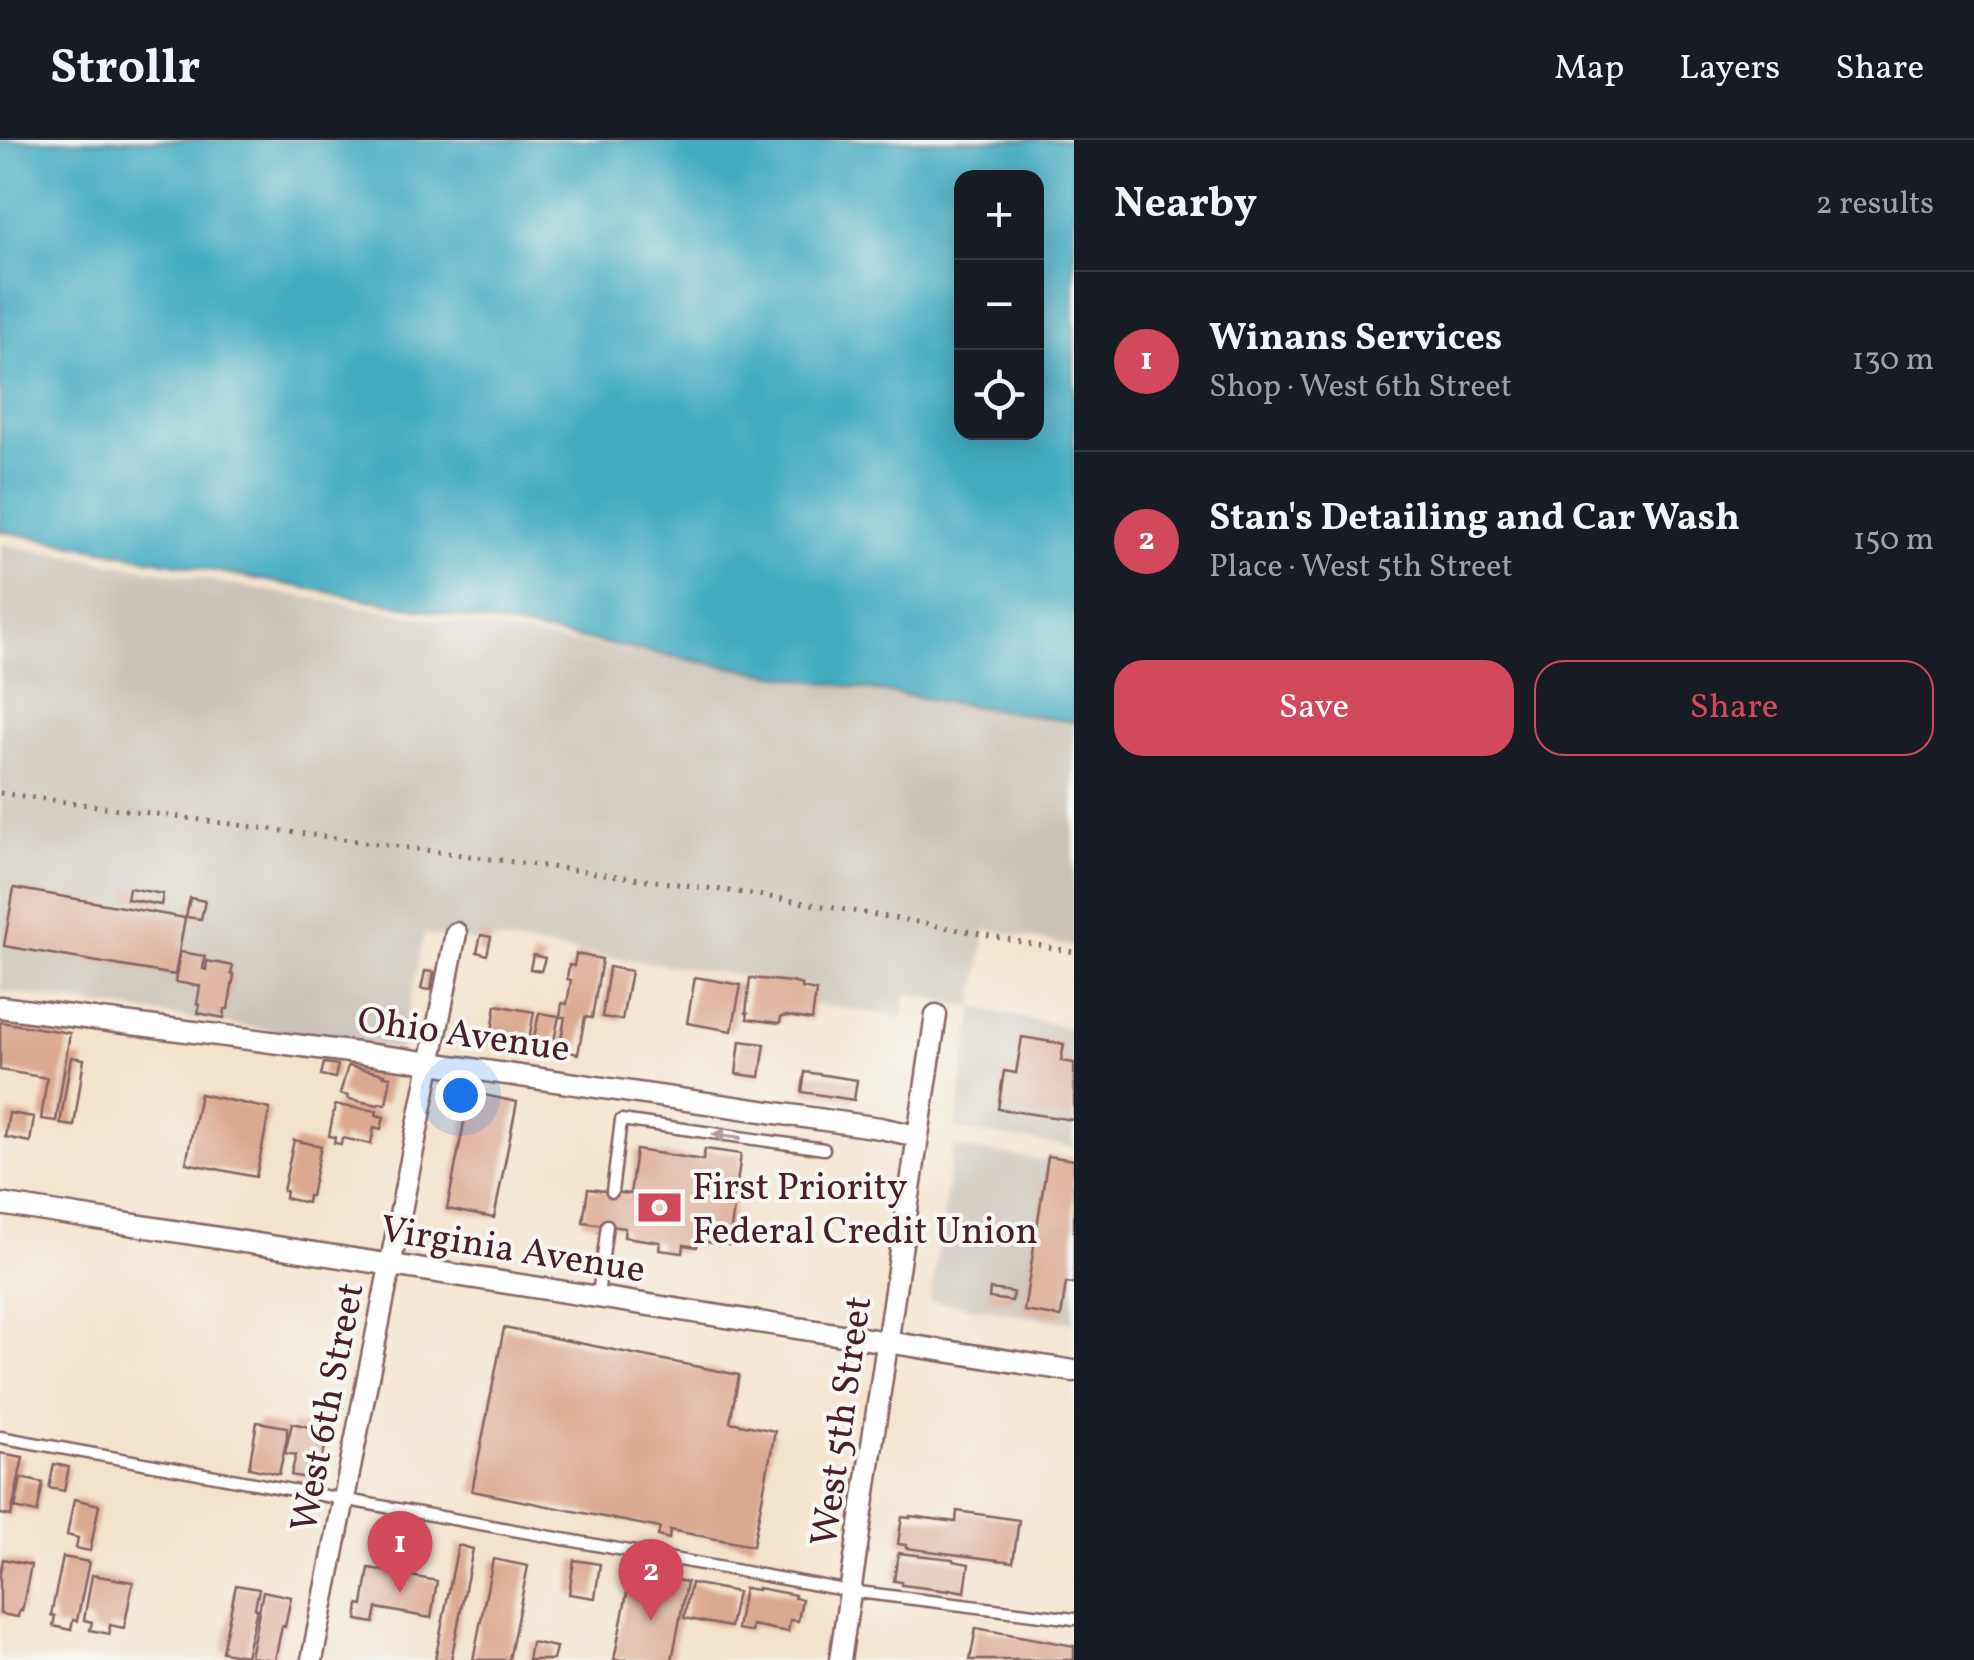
<!DOCTYPE html>
<meta charset="utf-8">
<style>
body{margin:0;font-family:Vollkorn,serif;background:#242831;color:#f1f3f6}
.controls{position:absolute;right:30px;top:30px;display:grid;overflow:hidden;border-radius:20px;box-shadow:0 5px 25px #0003}
.controls button{width:90px;height:90px;display:grid;place-items:center;padding:0;border:0;border-bottom:2px solid #363941;background:#171b24;color:#f1f3f6;font:50px sans-serif}
.you{position:absolute;left:460px;top:955px;width:35px;height:35px;margin:-25px;border:8px solid #fff;border-radius:50%;background:#1a73e8;box-shadow:0 0 0 15px #1a73e833}
.badge{display:grid;place-items:center;width:65px;height:65px;border-radius:50%;background:#d1495b;color:#fff;font-size:32px;font-weight:700}
.pin{position:absolute;translate:-50% -82px;filter:drop-shadow(0 2px 5px #0008)}
.pin::after{content:'';position:absolute;top:52px;width:35px;height:30px;background:inherit;clip-path:polygon(0 0,100% 0,50% 100%)}
.list{margin:0;padding:0;list-style:none}
h2{display:flex;justify-content:space-between;align-items:center;height:130px;margin:0;padding:0 40px;font-size:42px}
h2 small{font-size:32px;font-weight:400;color:#9ea1a6}
.list li{display:grid;grid-template-columns:65px 1fr auto;gap:30px;align-items:center;box-sizing:border-box;height:180px;padding:0 40px;border-top:2px solid #363941}
.list b{display:block;font-size:38px;white-space:nowrap}
.list p{margin:0;font-size:32px;white-space:nowrap;color:#9ea1a6}
.list em{font-size:32px;font-style:normal;color:#9ea1a6}
.actions{display:flex;gap:20px;padding:30px 40px}
.actions a{flex:1;padding:22px 0;border:2px solid #d1495b;border-radius:30px;text-align:center;font-size:35px;color:#d1495b}
.actions .main{background:#d1495b;color:#fff}
.icon{flex:none;width:55px;height:55px;fill:none;stroke:currentColor;stroke-width:2;stroke-linecap:round;stroke-linejoin:round}
.map{position:relative;flex:none;width:1074px;height:1520px;overflow:hidden}
header{display:flex;align-items:center;gap:60px;box-sizing:border-box;height:140px;padding:0 50px;background:#171b24;border-bottom:2px solid #363941}
header strong{font-size:48px}
nav{display:flex;gap:55px;margin-inline-start:auto;font-size:35px}
main{display:flex}
aside{flex:1;background:#171b24}
.map>svg:first-child{display:block}
.industrial{fill:#cbc3b8}
.water{fill:#42abc1;stroke:#466576;stroke-width:2.5;fill-rule:evenodd}
.building{fill:#dba991}
.lines{fill:none;stroke-linecap:round;stroke-linejoin:round}
.lane-casing{stroke:#866463;stroke-width:15}
.street-casing{stroke:#866463;stroke-width:25}
.path{stroke:#866463;stroke-width:5;stroke-dasharray:2.5 8;stroke-linecap:butt}
.lane{stroke:#fff;stroke-width:10}
.street{stroke:#fff;stroke-width:20}
.oneway{fill:#ae9aa0}
.labels{text-anchor:middle;stroke-width:8;stroke-linejoin:round;paint-order:stroke}
.street-label{font-size:38px;fill:#4a1f2b;stroke:#f6f6f2}
.poi-label{font-size:38px;fill:#4a1f2b;stroke:#f6f6f2;text-anchor:start}
</style>
<header>
<strong>Strollr</strong>
<nav><a>Map</a><a>Layers</a><a>Share</a></nav>
</header>
<main>
<div class="map">
<svg width="1074" height="1520" viewBox="0 0 1074 1520">
<rect width="100%" height="100%" fill="#f6f6f2"/>
<filter id="ink" filterUnits="userSpaceOnUse"><feTurbulence type="fractalNoise" baseFrequency=".01" numOctaves="2"/><feDisplacementMap in="SourceGraphic" scale="20" xChannelSelector="R" yChannelSelector="G"/><feConvolveMatrix kernelMatrix="1 2 1 2 8 2 1 2 1" color-interpolation-filters="sRGB"/></filter>
<filter id="wash" filterUnits="userSpaceOnUse"><feTurbulence type="fractalNoise" baseFrequency=".0048" numOctaves="4" result="noise"/><feDisplacementMap in="SourceGraphic" scale="40" xChannelSelector="R" yChannelSelector="G"/><feGaussianBlur stdDeviation="2.25" result="paint"/><feColorMatrix in="noise" values="0 0 0 0 0 0 0 0 0 0 0 0 0 0 0 0 0 1.4 0 .05"/><feComposite in="paint" operator="in"/></filter>
<g filter="url(#wash)">
<rect width="100%" height="100%" fill="#f4e3cc"/>
<g class="industrial">
<path d="M0,404L546,499L673,517L1074,582V807L986,789L974,867L1074,889V1007L955,990L974,868L906,854L902,877L805,863L807,845L493,800L492,804L424,794L400,909L0,851Z"/>
<path d="M953,1007L1074,1025V1183L930,1161Z"/>
</g>
<path class="water" d="M0,0H1074V582L740,529L0,391ZM962,38H1036V292H962Z"/>
<g id="blocks">
<g class="building">
<path d="M14,748L185,778L175,835L4,806Z"/>
<path d="M129,748L163,754L161,765L127,759Z"/>
<path d="M190,758L205,761L201,779L186,777Z"/>
<path d="M481,795L491,797L487,815L477,812Z"/>
<path d="M180,812L205,816L203,829L206,830L207,821L233,826L231,834L234,835L228,869H225L224,878L198,873L200,865L197,864L200,846L175,842Z"/>
<path d="M576,814L602,819L592,878L585,877L578,914L559,910L565,877H560L562,863L567,864L571,840L567,839L569,825L574,826Z"/>
<path d="M533,815L545,818L541,831L530,829Z"/>
<path d="M609,827L631,831L622,880L602,877Z"/>
<path d="M425,831L434,832L431,850L421,849Z"/>
<path d="M695,837L741,845L732,891L687,883Z"/>
<path d="M750,838L791,842L802,845V848L816,851L812,880L787,876L781,877L780,883L747,879L748,873H746Z"/>
<path d="M496,865L534,872L527,911L490,904Z"/>
<path d="M539,873L559,876L554,901L534,898Z"/>
<path d="M0,882L70,893L56,981L41,979L47,938L0,930Z"/>
<path d="M1022,897L1064,904L1061,921L1074,923V980L998,969L1004,931L1016,933Z"/>
<path d="M740,901L765,904L760,937L736,934Z"/>
<path d="M71,917L84,919L74,986L60,984Z"/>
<path d="M324,923L338,925L335,938L321,935Z"/>
<path d="M348,926L385,934L384,936L391,937L386,964L379,963L378,965L348,959V956L340,954Z"/>
<path d="M805,932L857,940L854,960L802,952Z"/>
<path d="M470,952L517,962L494,1078L447,1069Z"/>
<path d="M200,954L270,969L256,1037L186,1023Z"/>
<path d="M335,965L377,971L376,975L384,977L381,989L374,987L371,1004L342,998L341,1004L334,1003L335,997L329,996Z"/>
<path d="M9,973L34,977L30,1002L5,997Z"/>
<path d="M294,1000L321,1006L311,1056H308L307,1063L285,1058L286,1051H283Z"/>
<path d="M705,1009L741,1014L729,1105L698,1101L697,1107L684,1105L683,1113L659,1110L660,1102L624,1097L625,1088L583,1082L588,1049L630,1054L636,1010L703,1020Z"/>
<path d="M1048,1016L1074,1020V1144L1066,1143L1061,1177L1024,1171Z"/>
<path d="M990,1149L1013,1152L1012,1161L989,1158Z"/>
<path d="M504,1188L739,1235L730,1282L775,1291L753,1406L670,1390L669,1399L658,1396L660,1388L472,1351Z"/>
<path d="M257,1282L287,1287V1298L279,1334L249,1328Z"/>
<path d="M292,1283L322,1290L319,1306L325,1307L319,1332L313,1331L311,1339L291,1335L296,1315L285,1313Z"/>
<path d="M0,1313L23,1317L11,1376L0,1374Z"/>
<path d="M54,1324L69,1327L64,1351L49,1348Z"/>
<path d="M21,1338L43,1343L37,1373L15,1368Z"/>
<path d="M74,1359L99,1365L90,1411L76,1408L78,1398L67,1395Z"/>
<path d="M957,1371L1019,1380L1013,1422L906,1408V1405L898,1404L902,1377L910,1378V1376L956,1382Z"/>
<path d="M458,1405L473,1409L451,1520H435Z"/>
<path d="M898,1413L953,1419V1421L969,1424L965,1452L949,1449V1451L902,1445V1442L894,1441Z"/>
<path d="M63,1417L89,1422L77,1481L73,1480L71,1490L53,1486L55,1476L51,1475Z"/>
<path d="M3,1419L31,1425L22,1471H19L18,1477L0,1474V1433Z"/>
<path d="M493,1419L528,1426L509,1520H473Z"/>
<path d="M574,1420L600,1424L595,1458L569,1454Z"/>
<path d="M369,1428L437,1441L431,1478L377,1468L374,1483L357,1480L359,1464L363,1465Z"/>
<path d="M631,1432L687,1442L672,1520H614Z"/>
<path d="M92,1435L133,1442L124,1488L110,1485L109,1494L90,1490L92,1482L84,1480Z"/>
<path d="M691,1443L737,1452L730,1487L684,1478Z"/>
<path d="M236,1445L259,1449L255,1468L257,1469L246,1516L222,1512Z"/>
<path d="M744,1448L758,1450V1448L795,1455L794,1458L802,1459L798,1481L790,1480L788,1492L752,1485L751,1492L737,1489Z"/>
<path d="M263,1451L291,1457L285,1487L282,1486L275,1520L250,1517Z"/>
<path d="M976,1488L1074,1506V1520H970Z"/>
<path d="M531,1502L556,1507L553,1520H528Z"/>
</g>
</g>
</g>
<g filter="url(#ink)">
<use href="#blocks" fill-opacity="0" stroke="#866463" stroke-width="2.5"/>
<g class="lines">
<defs>
<g id="lane">
<path d="M612,1052L621,980L824,1009"/>
<path d="M598,1156L607,1085"/>
<path d="M0,1297L850,1451L1074,1479"/>
</g>
<g id="street">
<path d="M0,867L396,918L880,988L917,996"/>
<path d="M0,1064L1074,1231"/>
<path d="M312,1520L456,793"/>
<path d="M840,1520L936,875"/>
</g>
</defs>
<use href="#lane" class="lane-casing"/>
<use href="#street" class="street-casing"/>
<path class="path" d="M0,653L752,754L923,783L1074,812"/>
<use href="#lane" class="lane"/>
<use href="#street" class="street"/>
</g>
<defs><path id="oneway-solid" d="M-6-.8H1V-3.2L6.5 0L1 3.2V.8H-6Z" transform="scale(2.5)"/></defs>
<use class="oneway" href="#oneway-solid" transform="translate(727 996) rotate(-172)"/>
</g>
<defs>
<symbol id="bank-bare" viewBox="-9 -9 18 18"><path d="M-6-4H6V4H-6ZM0-2.3a2.3 2.3 0 1 0 0 4.6a2.3 2.3 0 1 0 0-4.6Z" fill="#d1495b" stroke="#f6f6f2" stroke-width="2.5" paint-order="stroke"/></symbol>
</defs>
<g fill-rule="evenodd">
<use href="#bank-bare" x="628" y="1036" width="63" height="63"/>
</g>
<g class="labels">
<g class="street-label">
<text transform="translate(464 893) rotate(8)" y="13">Ohio Avenue</text>
<text transform="translate(513 1108) rotate(9)" y="13">Virginia Avenue</text>
<text transform="translate(326 1267) rotate(-79)" y="13">West 6th Street</text>
<text transform="translate(840 1281) rotate(-82)" y="13">West 5th Street</text>
</g>
<g class="poi-label">
<text x="692" y="1059">First Priority<tspan x="692" dy="44">Federal Credit Union</tspan></text>
</g>
</g>
</svg>
<div class="controls">
<button>+</button>
<button>−</button>
<button><svg class="icon" aria-label="locate" viewBox="0 0 24 24"><circle cx="12" cy="12" r="6"/><path d="M12 2v4M12 18v4M2 12h4M18 12h4"/></svg></button>
</div>
<div class="you"></div>
<div class="pin badge" style="left:400px;top:1453px">1</div>
<div class="pin badge" style="left:651px;top:1481px">2</div>
</div>
<aside>
<h2>Nearby<small>2 results</small></h2>
<ul class="list">
<li><span class="badge">1</span><div><b>Winans Services</b><p>Shop · West 6th Street</p></div><em>130 m</em></li>
<li><span class="badge">2</span><div><b>Stan's Detailing and Car Wash</b><p>Place · West 5th Street</p></div><em>150 m</em></li>
</ul>
<div class="actions"><a class="main">Save</a><a>Share</a></div>
</aside>
</main>
